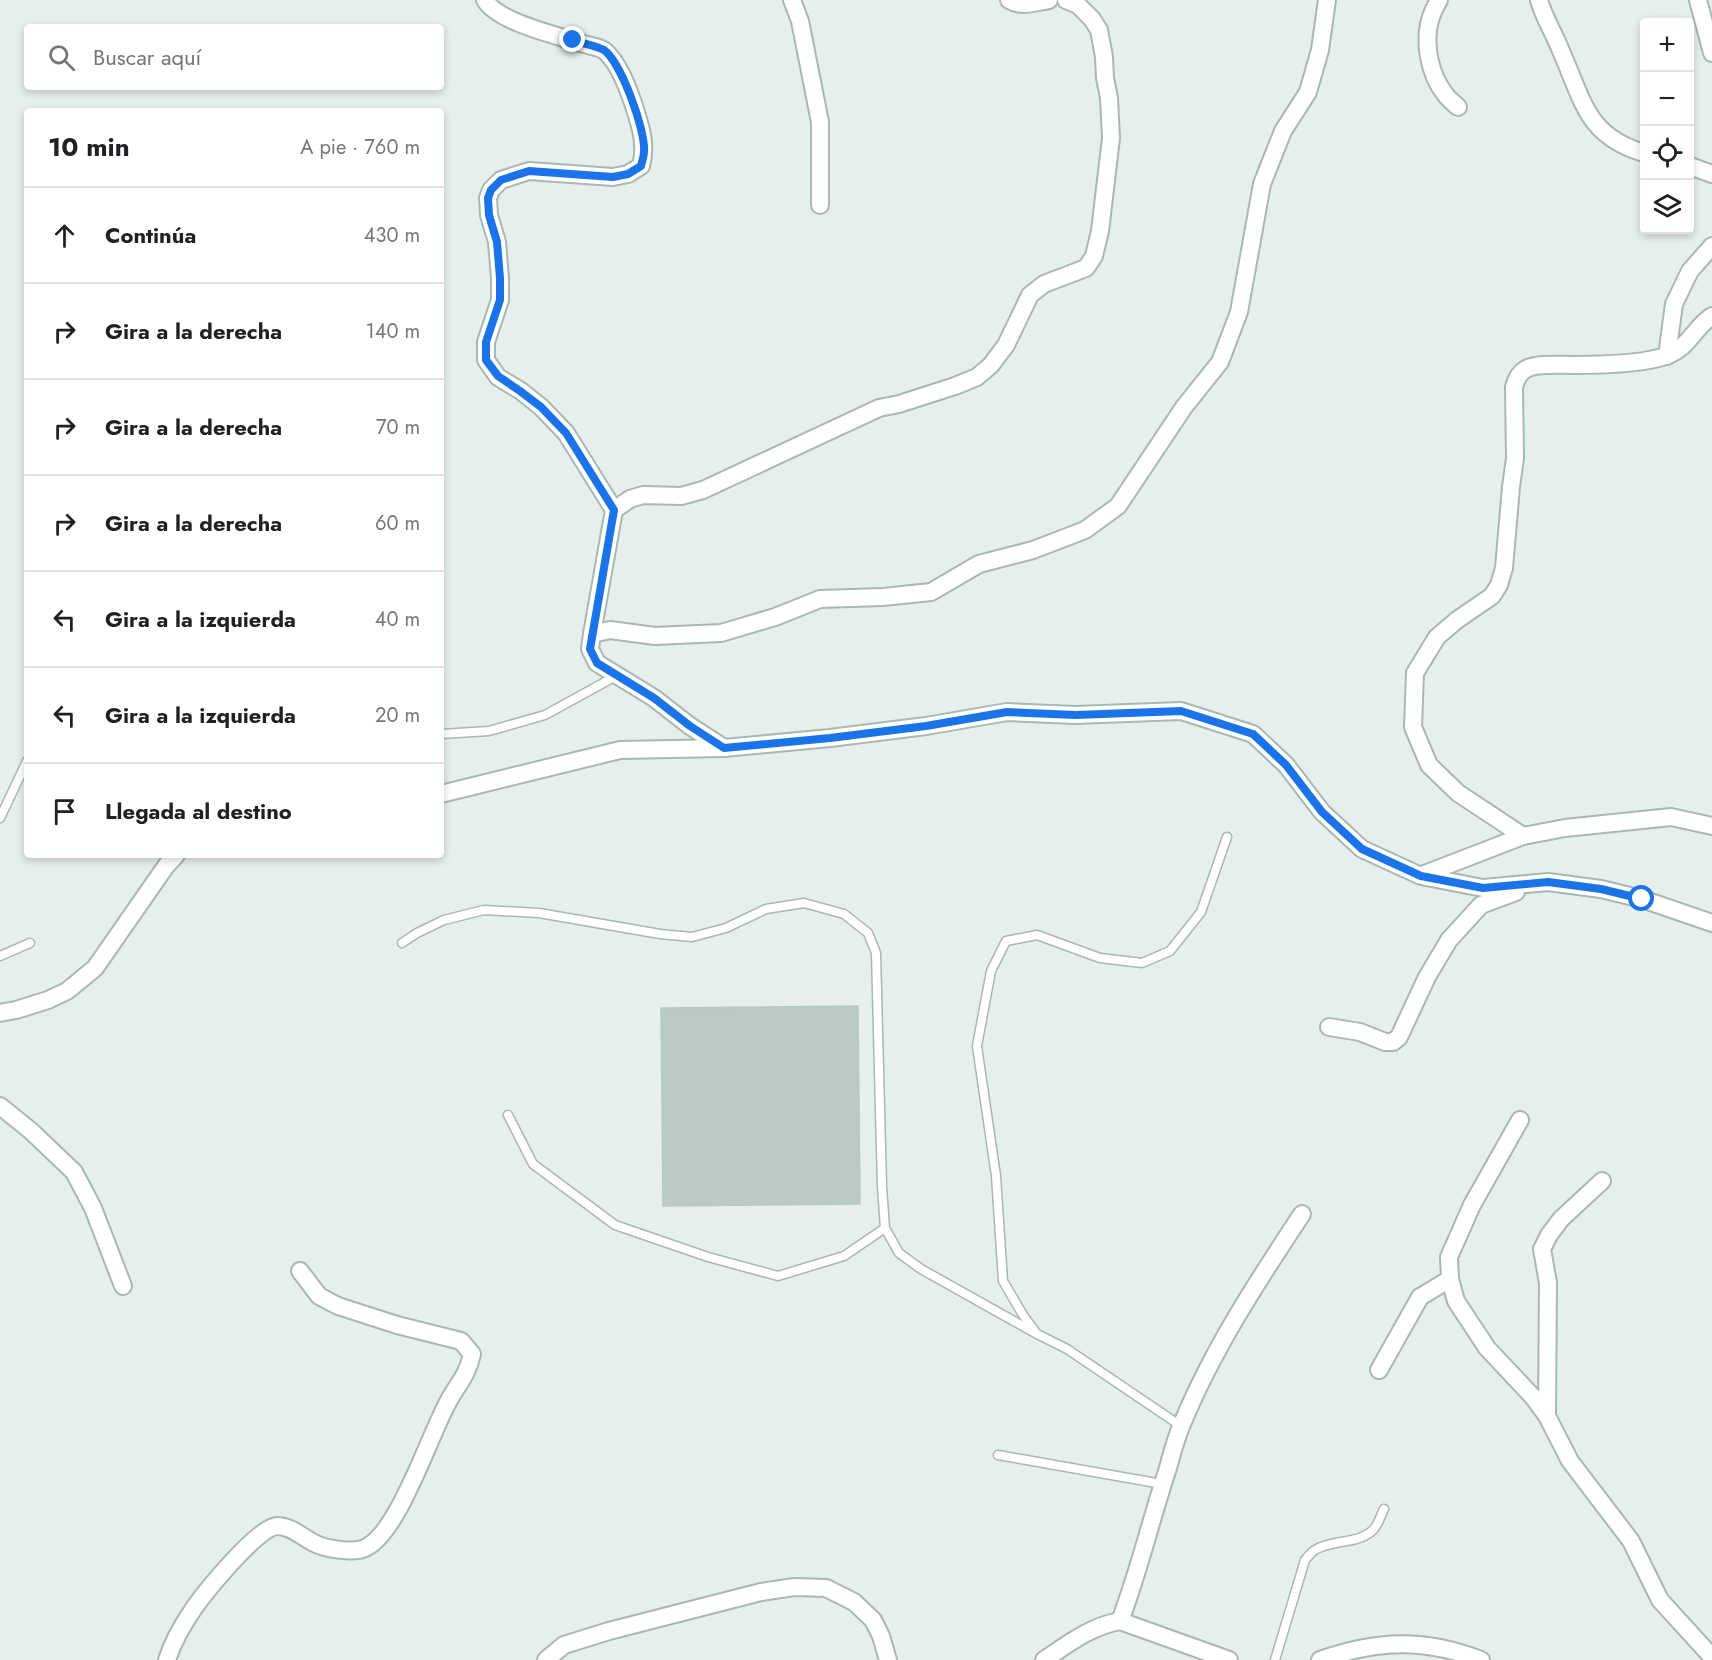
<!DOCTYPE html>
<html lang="es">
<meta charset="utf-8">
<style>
body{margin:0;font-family:Jost,sans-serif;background:#f2f2f2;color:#202124}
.controls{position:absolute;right:18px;top:18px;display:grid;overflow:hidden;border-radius:6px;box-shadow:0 3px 9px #0003}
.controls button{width:54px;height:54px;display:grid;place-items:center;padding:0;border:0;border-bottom:2px solid #e0e0e0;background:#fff;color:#202124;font:30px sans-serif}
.stop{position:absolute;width:18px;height:18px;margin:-14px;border:4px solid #1a73e8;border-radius:50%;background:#fff}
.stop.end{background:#1a73e8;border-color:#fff;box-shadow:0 2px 6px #0008}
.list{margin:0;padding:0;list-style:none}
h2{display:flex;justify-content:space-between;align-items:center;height:78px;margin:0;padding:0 24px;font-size:26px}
h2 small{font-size:20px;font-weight:400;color:#757577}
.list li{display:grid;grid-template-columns:39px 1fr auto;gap:18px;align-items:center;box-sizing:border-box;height:96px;padding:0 24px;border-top:2px solid #e0e0e0}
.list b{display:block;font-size:22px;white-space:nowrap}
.list em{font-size:20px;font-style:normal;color:#757577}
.icon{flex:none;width:33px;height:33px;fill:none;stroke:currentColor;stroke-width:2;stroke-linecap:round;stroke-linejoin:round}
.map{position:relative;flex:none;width:1712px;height:1660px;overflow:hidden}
.search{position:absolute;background:#fff;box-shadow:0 3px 9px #0003;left:24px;top:24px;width:420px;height:66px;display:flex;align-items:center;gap:15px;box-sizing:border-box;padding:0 21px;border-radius:6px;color:#757577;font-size:22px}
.panel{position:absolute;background:#fff;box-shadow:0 3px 9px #0003;left:24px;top:108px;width:420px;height:750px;border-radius:6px}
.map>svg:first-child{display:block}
.building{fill:#bbcac4;stroke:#b8c9c2;stroke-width:1.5}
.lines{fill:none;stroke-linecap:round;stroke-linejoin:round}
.service-casing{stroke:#a8b8b2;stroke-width:11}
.minor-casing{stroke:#a8b8b2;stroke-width:20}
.service{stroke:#fff;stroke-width:8}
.minor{stroke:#fff;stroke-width:16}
.route{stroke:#1a73e8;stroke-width:8}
</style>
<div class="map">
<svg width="1712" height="1660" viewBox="0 0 1712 1660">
<rect width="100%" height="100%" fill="#e6efeb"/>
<path class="building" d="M858,1006L860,1204L663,1206L661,1008Z"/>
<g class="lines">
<defs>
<g id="service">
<path d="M441,734L489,731L545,715L616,676"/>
<path d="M0,818L27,761"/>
<path d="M402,943L417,933L444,920L484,910L539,913L660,934L692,937L726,928L766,909L804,903L844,914L868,933L876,953L882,1187L885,1228L899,1253L921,1269L1037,1334"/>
<path d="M0,956L30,943"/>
<path d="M508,1115L533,1164L615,1225L708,1257L778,1276L844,1256L885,1228"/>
<path d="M1181,1426L1067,1349L1037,1334L1023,1315L1003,1281L996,1176L977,1046L991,971L1006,941L1037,935L1100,958L1142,963L1170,951L1201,912L1227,837"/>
<path d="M998,1455L1162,1484"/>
<path d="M1275,1660L1305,1560C1308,1557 1311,1552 1315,1550C1332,1539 1357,1545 1373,1530C1378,1525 1381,1515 1384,1509"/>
</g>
<g id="minor">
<path d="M485,0C497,22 559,36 584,44C590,46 600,47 605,51C619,64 627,86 633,103C640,125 647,143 641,166L628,174L613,177L529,171L501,180L491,190L488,198L489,215L497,242L500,278V300L486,342V360L498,377L521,391L541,407L566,433L614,510L592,634"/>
<path d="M792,0L800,21L820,122V205"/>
<path d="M1009,0C1022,8 1035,2 1049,0"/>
<path d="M1439,0C1436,5 1433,11 1431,17C1423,41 1429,74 1445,94C1448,99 1454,103 1458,107"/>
<path d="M1539,0C1544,18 1554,33 1561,51C1583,100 1586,136 1644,153"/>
<path d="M1698,0L1712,53"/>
<path d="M1690,166L1712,174"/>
<path d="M1667,356L1674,304L1690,271L1712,246"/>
<path d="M614,510L630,499L643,495L681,496L703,490L879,408L899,404L955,386L977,377L991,365L1006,345L1030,295L1044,284L1086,268L1094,256L1100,231L1111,138L1109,98L1105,78L1104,57L1099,30L1092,19L1078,5L1066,0"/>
<path d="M724,748L690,726L654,698L597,663L590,649L592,634L610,630L655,636L721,633L775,617L820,599L883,597L931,592L979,564L1033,550L1085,530L1118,506L1184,407L1220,362L1239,312L1262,184L1283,131L1308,92L1320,50L1327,0"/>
<path d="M441,794L620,750L724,748L830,738L926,726L1007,712L1075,715L1181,711L1253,734L1286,765L1322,812L1362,849L1421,876L1483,888L1548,882L1601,889L1642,899L1712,923"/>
<path d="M1523,836L1458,793L1429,765L1413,727L1415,673L1437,637L1457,620L1492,596L1499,585L1504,568L1511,487L1515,458L1514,387C1516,379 1519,373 1526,369C1536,363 1560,365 1572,365C1596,365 1646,364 1668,355C1688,348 1695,327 1712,316"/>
<path d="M1422,875L1523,836L1565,828L1671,817L1712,826"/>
<path d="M0,1013L16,1010L48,1000L67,991L95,968L166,866L176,855"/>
<path d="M1329,1027L1360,1032L1385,1042H1393L1399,1037L1427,977L1449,940L1481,905L1516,892"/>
<path d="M0,1106L31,1131L74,1172L93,1208L123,1286"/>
<path d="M1520,1120L1472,1205L1449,1257L1450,1279L1456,1301L1487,1348L1533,1397L1547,1416L1570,1461L1631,1541L1660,1600L1712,1657"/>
<path d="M1379,1370L1420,1297L1450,1279"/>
<path d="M1547,1416L1548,1283L1542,1249L1549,1235L1561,1219L1602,1181"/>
<path d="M1120,1621C1139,1571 1151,1519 1168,1468C1172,1453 1176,1438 1182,1424C1213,1349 1257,1282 1302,1214"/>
<path d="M167,1660C173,1641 183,1624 194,1608C206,1591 258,1527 277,1526C291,1526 302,1537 314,1543C325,1549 356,1554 367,1547C399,1530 429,1437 448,1402C458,1383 467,1377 472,1354L461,1341L397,1325L338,1306L319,1296L300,1271"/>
<path d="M546,1660L564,1645L609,1631L761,1592L794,1587L826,1588L854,1602L873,1620L881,1636L888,1660"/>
<path d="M1044,1660C1068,1644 1091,1626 1120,1621L1229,1660"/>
<path d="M1320,1660C1377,1640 1424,1638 1481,1660"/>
</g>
</defs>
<use href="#service" class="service-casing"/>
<use href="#minor" class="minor-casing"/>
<use href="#service" class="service"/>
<use href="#minor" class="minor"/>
</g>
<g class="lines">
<path class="route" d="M573,40C581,43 597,46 604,50C621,62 646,131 644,152C644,157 642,161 641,166L628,174L613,177L529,171L501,180L491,190L488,198L489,215L497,242L500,278V300L486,342V360L498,376L520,391L541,407L566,433L614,510L590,649L597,663L654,698L690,726L724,748L830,738L926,726L1007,712L1076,715L1181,711L1253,734L1286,765L1322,812L1362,849L1421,876L1483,888L1548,882L1601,889L1642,899"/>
</g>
</svg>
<div class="controls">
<button>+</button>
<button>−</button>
<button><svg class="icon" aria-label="locate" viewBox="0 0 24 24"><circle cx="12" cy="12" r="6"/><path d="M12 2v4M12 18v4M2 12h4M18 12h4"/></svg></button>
<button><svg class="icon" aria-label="layers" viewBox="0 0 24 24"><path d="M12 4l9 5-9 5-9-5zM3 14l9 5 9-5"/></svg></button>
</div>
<div class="stop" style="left:1642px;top:899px"></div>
<div class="stop end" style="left:573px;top:40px"></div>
<div class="search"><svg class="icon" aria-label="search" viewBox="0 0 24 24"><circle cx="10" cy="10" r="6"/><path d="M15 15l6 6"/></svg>Buscar aquí</div>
<section class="panel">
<h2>10 min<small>A pie · 760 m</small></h2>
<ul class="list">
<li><svg class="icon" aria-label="ahead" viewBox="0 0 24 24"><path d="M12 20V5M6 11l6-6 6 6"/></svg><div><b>Continúa</b></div><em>430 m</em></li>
<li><svg class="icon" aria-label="right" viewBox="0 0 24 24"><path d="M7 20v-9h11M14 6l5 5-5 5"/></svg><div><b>Gira a la derecha</b></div><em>140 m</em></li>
<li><svg class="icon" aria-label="right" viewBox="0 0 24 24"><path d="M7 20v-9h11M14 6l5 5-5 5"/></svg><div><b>Gira a la derecha</b></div><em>70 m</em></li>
<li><svg class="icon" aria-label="right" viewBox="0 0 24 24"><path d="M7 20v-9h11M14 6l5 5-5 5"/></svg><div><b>Gira a la derecha</b></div><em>60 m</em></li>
<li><svg class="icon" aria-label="left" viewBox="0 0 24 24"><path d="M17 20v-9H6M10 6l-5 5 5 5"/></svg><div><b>Gira a la izquierda</b></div><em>40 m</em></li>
<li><svg class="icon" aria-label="left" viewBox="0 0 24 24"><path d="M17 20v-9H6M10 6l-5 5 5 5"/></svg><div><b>Gira a la izquierda</b></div><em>20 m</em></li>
<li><svg class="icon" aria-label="arrive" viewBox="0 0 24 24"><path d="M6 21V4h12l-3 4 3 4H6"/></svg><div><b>Llegada al destino</b></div></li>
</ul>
</section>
</div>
